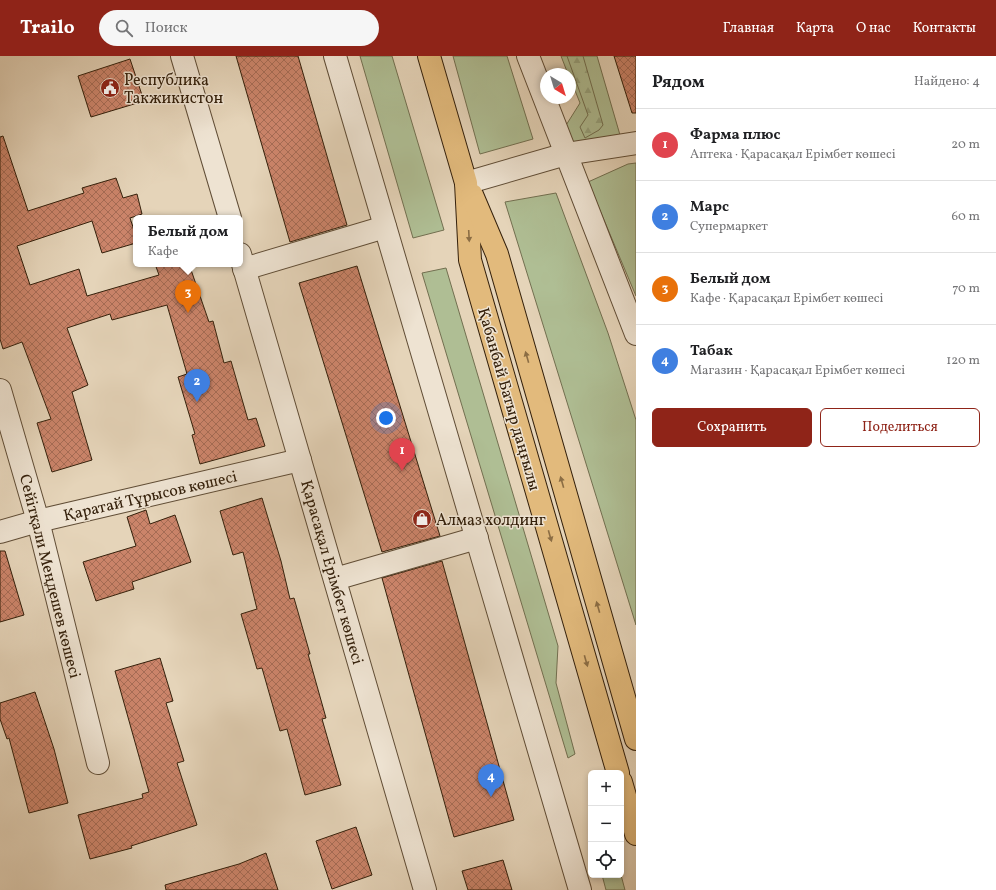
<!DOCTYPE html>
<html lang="ru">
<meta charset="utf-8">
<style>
body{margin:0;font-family:Vollkorn,serif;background:#f6f6f6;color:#202124}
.controls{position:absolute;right:12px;bottom:12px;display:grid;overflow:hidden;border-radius:6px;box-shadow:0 2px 6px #0003}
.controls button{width:36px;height:36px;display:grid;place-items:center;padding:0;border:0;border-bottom:1px solid #e0e0e0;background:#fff;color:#202124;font:20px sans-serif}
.compass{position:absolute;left:540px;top:12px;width:36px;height:36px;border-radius:50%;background:#fff;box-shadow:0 2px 6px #0003;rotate:142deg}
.you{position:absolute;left:386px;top:362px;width:14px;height:14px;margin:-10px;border:3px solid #fff;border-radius:50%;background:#1a73e8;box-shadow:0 0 0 6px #1a73e833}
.badge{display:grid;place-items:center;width:26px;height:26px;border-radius:50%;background:#8f2418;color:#fff;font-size:13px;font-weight:700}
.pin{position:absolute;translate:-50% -33px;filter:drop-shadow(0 1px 2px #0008)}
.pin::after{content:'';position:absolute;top:21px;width:14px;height:12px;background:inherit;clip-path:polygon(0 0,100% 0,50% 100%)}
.popup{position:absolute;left:133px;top:159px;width:110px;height:52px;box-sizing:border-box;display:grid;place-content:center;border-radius:6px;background:#fff;filter:drop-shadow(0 1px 3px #0005);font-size:13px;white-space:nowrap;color:#757577}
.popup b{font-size:15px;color:#202124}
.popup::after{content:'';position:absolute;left:50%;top:100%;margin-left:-8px;border:8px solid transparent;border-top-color:#fff}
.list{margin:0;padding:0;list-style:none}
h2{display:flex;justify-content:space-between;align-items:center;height:52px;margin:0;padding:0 16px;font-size:17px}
h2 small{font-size:13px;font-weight:400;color:#757577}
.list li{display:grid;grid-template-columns:26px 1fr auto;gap:12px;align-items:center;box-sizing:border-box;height:72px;padding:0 16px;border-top:1px solid #e0e0e0}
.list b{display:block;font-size:15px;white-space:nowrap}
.list p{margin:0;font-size:13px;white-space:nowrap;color:#757577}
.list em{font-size:13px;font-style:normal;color:#757577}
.actions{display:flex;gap:8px;padding:12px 16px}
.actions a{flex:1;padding:9px 0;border:1px solid #8f2418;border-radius:6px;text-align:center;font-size:14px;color:#8f2418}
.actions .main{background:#8f2418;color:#fff}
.icon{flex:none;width:22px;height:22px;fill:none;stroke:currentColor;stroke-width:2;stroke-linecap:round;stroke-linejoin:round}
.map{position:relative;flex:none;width:636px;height:834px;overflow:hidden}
header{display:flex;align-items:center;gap:24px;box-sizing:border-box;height:56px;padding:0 20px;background:#8f2418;color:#fff}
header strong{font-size:19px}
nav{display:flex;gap:22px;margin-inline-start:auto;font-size:14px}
.search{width:280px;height:36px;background:#f6f6f6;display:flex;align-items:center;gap:10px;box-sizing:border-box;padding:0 14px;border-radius:22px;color:#757577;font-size:15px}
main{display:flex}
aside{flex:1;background:#fff}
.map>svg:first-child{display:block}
.grass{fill:#afbe94;stroke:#726f50}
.forest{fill:url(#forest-firs);stroke:#726f50}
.building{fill:url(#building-cross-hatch);stroke:#34200b}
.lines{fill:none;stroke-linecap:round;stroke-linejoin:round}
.minor-casing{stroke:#604d36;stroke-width:24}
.major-casing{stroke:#34200b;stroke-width:24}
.minor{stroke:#eee3d2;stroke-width:22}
.major{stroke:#e2ba7c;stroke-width:22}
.oneway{fill:#8b6d44}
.labels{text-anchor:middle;stroke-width:3;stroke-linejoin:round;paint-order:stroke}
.poi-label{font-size:16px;fill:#34200b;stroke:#eee3d2;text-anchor:start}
.street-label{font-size:16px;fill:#34200b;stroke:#eee3d2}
</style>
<header>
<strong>Trailo</strong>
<div class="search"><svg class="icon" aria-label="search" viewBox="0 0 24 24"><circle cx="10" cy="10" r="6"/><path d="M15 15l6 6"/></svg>Поиск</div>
<nav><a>Главная</a><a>Карта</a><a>О нас</a><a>Контакты</a></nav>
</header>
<main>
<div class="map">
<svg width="636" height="834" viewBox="0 0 636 834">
<defs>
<pattern id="forest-firs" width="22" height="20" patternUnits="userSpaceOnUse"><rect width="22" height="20" fill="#afbe94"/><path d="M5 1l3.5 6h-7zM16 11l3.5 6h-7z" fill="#97a37e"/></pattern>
<pattern id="building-cross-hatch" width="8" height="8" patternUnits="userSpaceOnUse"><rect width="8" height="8" fill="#cb846a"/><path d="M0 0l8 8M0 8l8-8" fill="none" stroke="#a66c55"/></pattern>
</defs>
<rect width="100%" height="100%" fill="#e5d4b9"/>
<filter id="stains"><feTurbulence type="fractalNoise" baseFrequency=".005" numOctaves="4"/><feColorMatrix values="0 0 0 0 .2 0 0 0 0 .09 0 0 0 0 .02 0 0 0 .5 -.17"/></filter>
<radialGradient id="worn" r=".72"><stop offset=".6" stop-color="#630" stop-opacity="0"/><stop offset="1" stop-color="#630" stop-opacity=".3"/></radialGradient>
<g class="grass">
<path d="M360,0H392L444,174L413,182Z"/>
<path d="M453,0H507L533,83L480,98Z"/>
<path d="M561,0H597L620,79L575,87L563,74L580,47L570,22V18H568Z"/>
<path d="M636,107V240L588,126L628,108Z"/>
<path d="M556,137L608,277L636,364V569L505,146Z"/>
<path d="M446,212L558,590L556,627L575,698L568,702L422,217Z"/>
<path d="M602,819H621L625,834H606Z"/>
</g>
<path class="forest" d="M567,0H583L603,69L599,74L585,82L580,71L588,59Z"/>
<g class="building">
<path d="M236,0H298L347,169L290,186Z"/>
<path d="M614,0H636V57H632Z"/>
<path d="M130,3L144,45L91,61L78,20Z"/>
<path d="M3,80L28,155L84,137L82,132L116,122L123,142L137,138L142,158L130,162L136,180V187L102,197L92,165L17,190L30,229L79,213L87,240L159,219L155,208H189L209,266L213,265L224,307L231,305L248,364L256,362L265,390L200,408L192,379L195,378L178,321L187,318L167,249L112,264L110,258L67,272L88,329L72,336L92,404L52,416L37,367L51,363L22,286L3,293L0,283V81Z"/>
<path d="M357,210L440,480L382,496L299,227Z"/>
<path d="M262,442L281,505L290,543L294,542L310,598H308L326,662L322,663L341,729L305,739L287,673L280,675L262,612L257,613L241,558L257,553L243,496L233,499L220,455Z"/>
<path d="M146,454L150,468L175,459L191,506L132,526L134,533L96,545L83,506L136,490L127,461Z"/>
<path d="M0,495H5L24,559L0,566Z"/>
<path d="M442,505L514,764L454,781L382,522Z"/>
<path d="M160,602L173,645L166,647L184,705L177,707L197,769L131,790L132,792L90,803L78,759L143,742L142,738L149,736L115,615Z"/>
<path d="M35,636L54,693L68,747L29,757L9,682L7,683L0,663V647Z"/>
<path d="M356,771L372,819L332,833L316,785Z"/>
<path d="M266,797L278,834H166L165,829L239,808Z"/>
<path d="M503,804L512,834H468L462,815Z"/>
</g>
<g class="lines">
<defs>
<g id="minor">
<path d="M182,0L230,162"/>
<path d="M335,0L580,834"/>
<path d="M528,0L636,278"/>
<path d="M466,127L566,98L636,87"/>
<path d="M240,198L425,834"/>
<path d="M244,213L385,171"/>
<path d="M0,334L38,465L98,707"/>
<path d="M0,476L38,465L300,404"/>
<path d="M335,523L477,482"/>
</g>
<g id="major">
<path d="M429,0L466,127L470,204L618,717"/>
<path d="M472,139L497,198L636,683"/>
<path d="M621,726L636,778"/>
</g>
</defs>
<use href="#minor" class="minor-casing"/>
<use href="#major" class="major-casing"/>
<use href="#minor" class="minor"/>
<use href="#major" class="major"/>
</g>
<defs><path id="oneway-solid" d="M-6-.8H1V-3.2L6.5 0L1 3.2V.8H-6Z"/></defs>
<g class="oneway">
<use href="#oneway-solid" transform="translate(469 180) rotate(87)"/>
<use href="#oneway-solid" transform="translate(527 301) rotate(-106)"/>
<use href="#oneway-solid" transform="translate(562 426) rotate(-106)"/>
<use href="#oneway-solid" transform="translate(550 480) rotate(74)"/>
<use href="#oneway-solid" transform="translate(598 551) rotate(-106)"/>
<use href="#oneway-solid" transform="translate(586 605) rotate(74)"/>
</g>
<defs>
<symbol id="civic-disc" viewBox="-11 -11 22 22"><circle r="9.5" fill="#8f2418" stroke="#eee3d2"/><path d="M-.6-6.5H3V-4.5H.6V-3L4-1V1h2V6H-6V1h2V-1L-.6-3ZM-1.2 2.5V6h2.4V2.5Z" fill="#fff"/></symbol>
<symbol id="shop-disc" viewBox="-11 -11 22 22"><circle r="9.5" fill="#8f2418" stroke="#eee3d2"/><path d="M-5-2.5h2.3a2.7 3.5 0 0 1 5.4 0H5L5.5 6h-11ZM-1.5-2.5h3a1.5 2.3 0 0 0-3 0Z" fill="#fff"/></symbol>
</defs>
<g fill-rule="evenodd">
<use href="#civic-disc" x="99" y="21" width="22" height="22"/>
<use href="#shop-disc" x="411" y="452" width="22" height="22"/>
</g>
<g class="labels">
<g class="poi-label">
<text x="124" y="29">Республика<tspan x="124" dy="18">Такжикистон</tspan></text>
<text x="436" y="469">Алмаз холдинг</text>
</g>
<g class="street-label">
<text transform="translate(510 343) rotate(74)" y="6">Қабанбай Батыр даңғылы</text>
<text transform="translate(150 439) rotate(-13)" y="6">Қаратай Тұрысов көшесі</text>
<text transform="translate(333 516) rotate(74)" y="6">Қарасақал Ерімбет көшесі</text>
<text transform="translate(51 520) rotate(76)" y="6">Сейітқали Меңдешев көшесі</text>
</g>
</g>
<rect width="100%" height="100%" filter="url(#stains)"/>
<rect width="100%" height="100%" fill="url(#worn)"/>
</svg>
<div class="controls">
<button>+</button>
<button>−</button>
<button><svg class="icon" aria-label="locate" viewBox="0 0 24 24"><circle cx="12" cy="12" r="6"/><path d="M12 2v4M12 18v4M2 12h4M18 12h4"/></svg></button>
</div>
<svg class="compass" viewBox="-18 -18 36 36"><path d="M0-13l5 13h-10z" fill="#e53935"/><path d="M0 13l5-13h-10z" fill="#757577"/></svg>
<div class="you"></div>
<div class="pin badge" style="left:402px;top:415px;background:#e0444e">1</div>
<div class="pin badge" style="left:197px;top:346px;background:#3f7fe0">2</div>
<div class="pin badge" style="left:188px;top:257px;background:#e8710a">3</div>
<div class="popup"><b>Белый дом</b>Кафе</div>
<div class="pin badge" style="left:491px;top:741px;background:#3f7fe0">4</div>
</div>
<aside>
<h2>Рядом<small>Найдено: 4</small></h2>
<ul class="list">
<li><span class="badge" style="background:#e0444e">1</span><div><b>Фарма плюс</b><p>Аптека · Қарасақал Ерімбет көшесі</p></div><em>20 m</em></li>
<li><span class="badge" style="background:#3f7fe0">2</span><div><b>Марс</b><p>Супермаркет</p></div><em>60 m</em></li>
<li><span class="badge" style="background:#e8710a">3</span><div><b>Белый дом</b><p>Кафе · Қарасақал Ерімбет көшесі</p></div><em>70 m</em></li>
<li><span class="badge" style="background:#3f7fe0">4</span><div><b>Табак</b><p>Магазин · Қарасақал Ерімбет көшесі</p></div><em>120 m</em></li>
</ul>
<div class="actions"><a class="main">Сохранить</a><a>Поделиться</a></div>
</aside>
</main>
